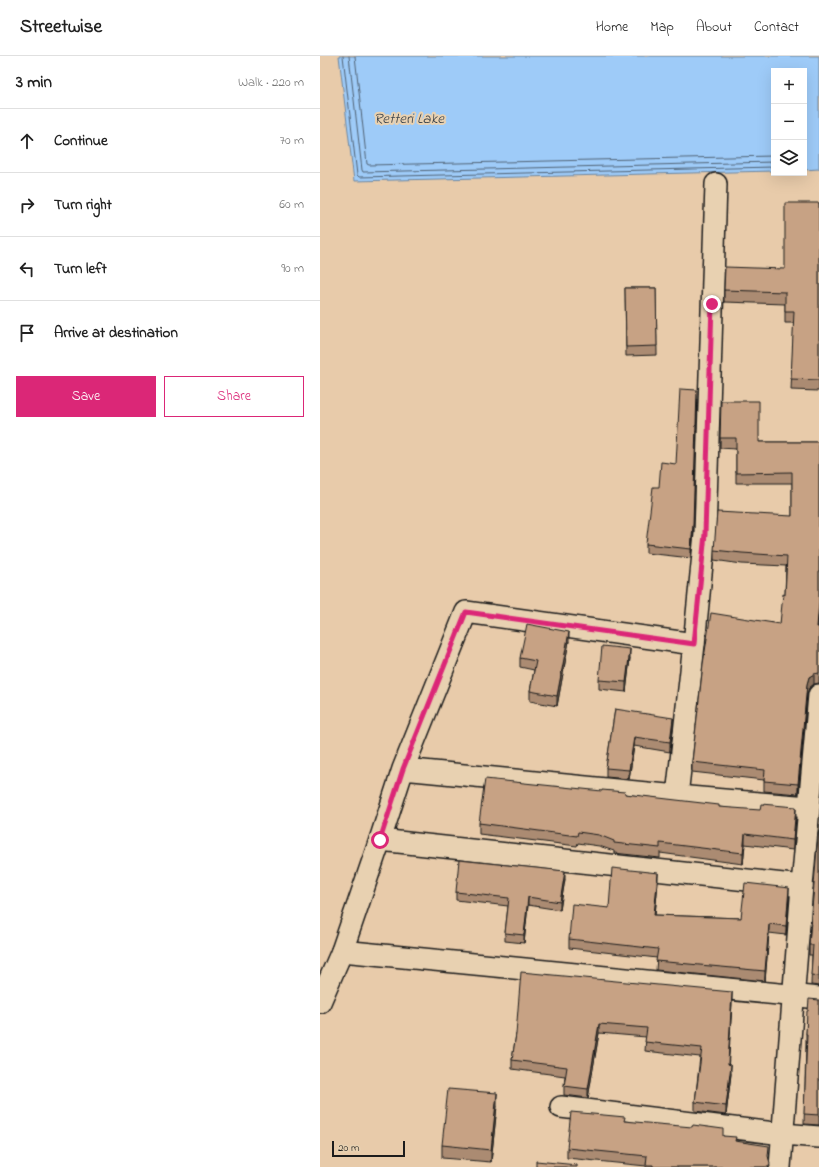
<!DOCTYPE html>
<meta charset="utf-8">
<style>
body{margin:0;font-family:"Indie Flower",sans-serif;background:#f6f6f6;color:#222}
.controls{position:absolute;right:12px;top:12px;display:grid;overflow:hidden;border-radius:0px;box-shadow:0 4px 16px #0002}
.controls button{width:36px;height:36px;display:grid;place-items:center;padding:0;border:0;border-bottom:1px solid #e0e0e0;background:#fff;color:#222;font:20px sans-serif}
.scale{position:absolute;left:12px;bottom:10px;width:73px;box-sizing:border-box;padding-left:4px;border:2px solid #1c1c1c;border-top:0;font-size:11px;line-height:14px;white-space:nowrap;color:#1c1c1c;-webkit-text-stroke:3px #e8d1b1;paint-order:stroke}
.stop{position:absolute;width:12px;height:12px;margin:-9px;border:3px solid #db2777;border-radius:50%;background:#fff}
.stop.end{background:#db2777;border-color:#fff;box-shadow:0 1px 4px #0008}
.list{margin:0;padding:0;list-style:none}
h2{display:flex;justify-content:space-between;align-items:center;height:52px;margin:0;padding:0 16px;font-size:17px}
h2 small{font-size:13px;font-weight:400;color:#767676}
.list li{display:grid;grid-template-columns:26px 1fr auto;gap:12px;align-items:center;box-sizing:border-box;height:64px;padding:0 16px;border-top:1px solid #e0e0e0}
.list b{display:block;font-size:15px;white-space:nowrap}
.list em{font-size:13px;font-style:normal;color:#767676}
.actions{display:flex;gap:8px;padding:12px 16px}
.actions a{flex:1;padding:9px 0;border:1px solid #db2777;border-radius:0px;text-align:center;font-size:14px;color:#db2777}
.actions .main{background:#db2777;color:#fff}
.icon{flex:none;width:22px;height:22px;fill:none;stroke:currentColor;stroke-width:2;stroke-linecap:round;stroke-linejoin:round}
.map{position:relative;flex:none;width:499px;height:1111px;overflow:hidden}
header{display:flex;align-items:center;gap:24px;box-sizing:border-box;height:56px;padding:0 20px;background:#fff;border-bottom:1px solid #e0e0e0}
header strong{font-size:19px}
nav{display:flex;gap:22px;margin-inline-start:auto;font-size:14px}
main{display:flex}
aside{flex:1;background:#fff}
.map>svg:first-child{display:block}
.water{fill:#9ecbf8;stroke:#6a85a0}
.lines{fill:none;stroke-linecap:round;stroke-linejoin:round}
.shore{stroke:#506274;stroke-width:1}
.minor-casing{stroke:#1c1c1c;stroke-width:24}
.minor{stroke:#e8d1b1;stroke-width:21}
.wall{fill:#ab8b72;stroke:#1c1c1c}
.shaded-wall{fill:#8b715c;stroke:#1c1c1c}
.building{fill:#c7a284;stroke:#1c1c1c}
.route{stroke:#db2777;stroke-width:5}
.labels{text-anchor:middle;stroke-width:4;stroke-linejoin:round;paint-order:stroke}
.water-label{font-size:15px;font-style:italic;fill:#363f48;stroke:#e8d1b1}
</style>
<header>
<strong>Streetwise</strong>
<nav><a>Home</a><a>Map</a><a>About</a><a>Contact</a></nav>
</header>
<main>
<aside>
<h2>3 min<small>Walk · 220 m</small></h2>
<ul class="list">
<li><svg class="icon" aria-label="ahead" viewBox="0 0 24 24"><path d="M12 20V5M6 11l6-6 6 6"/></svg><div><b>Continue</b></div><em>70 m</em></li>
<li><svg class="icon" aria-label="right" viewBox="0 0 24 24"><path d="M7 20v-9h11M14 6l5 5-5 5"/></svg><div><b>Turn right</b></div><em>60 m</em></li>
<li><svg class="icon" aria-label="left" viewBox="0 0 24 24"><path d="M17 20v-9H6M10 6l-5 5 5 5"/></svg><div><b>Turn left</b></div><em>90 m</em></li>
<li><svg class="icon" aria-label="arrive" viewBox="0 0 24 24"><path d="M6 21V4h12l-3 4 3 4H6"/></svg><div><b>Arrive at destination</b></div></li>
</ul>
<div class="actions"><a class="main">Save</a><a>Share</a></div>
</aside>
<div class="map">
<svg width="499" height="1111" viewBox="0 0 499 1111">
<rect width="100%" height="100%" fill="#e8cbaa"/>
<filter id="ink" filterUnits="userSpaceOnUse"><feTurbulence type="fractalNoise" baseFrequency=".025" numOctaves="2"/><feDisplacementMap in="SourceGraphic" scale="8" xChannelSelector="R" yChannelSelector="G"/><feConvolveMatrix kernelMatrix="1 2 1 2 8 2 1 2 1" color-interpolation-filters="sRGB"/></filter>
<g filter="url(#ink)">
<path class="water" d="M19,0H499V113L484,114V15H454V115L34,125Z"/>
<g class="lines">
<g class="shore">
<path d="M23,0L37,119L39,121L454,111"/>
<path d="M29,0L42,114L43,116L454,106"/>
<path d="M35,0L47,108L49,109L454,100"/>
</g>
<defs>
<g id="minor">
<path d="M374,588L385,478L396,128"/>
<path d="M83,713L146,556L374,588L357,740L83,713L60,784L482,830L499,639"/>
<path d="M357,740L489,751"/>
<path d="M60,784L22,895L499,942"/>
<path d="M0,946L22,895"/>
<path d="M241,1051L463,1078L499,1081"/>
<path d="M460,1111L482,830"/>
</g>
</defs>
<use href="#minor" class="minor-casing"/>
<use href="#minor" class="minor"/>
</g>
<g class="wall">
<path d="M499,147V335L471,334L474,267H465V248L404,246V234L465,213Z"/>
<path d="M305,232H336L337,299L306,300Z"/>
<path d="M401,345L439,386H499V556L498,571H499V627L494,628L489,632L487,638L478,738L444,735V724L372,716V706L460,568L465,539L466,510L422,508L394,504V494L472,460V427H416V393L400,392Z"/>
<path d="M373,477L371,502L326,497V488Z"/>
<path d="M249,585L237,650L210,645V635L214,614L200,611V602Z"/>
<path d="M310,602L306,636L279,633V624Z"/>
<path d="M295,653L353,671L350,696L314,690L309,723L286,721V712Z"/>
<path d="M305,738L399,751L476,762L473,794L425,788L423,808L340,797V802L294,797V795L279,790L258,787L257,790L159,778V767Z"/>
<path d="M499,768V930L491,929L492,899H489V889Z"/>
<path d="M245,823L240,854L208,849L204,887L185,885V877L188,850L136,844V836Z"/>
<path d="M338,826L335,859L421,862L469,841L466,879L449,877L445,925L336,914L337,902L249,892V883L289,852Z"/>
<path d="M499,944V1069L484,1068L486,988V978L488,955Z"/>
<path d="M412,946L408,1008L411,1018L406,1059L375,1055V1046L380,1001L325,995L326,981L279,977L268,1042L244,1039V1030L245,1020L192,1013V1004L196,978Z"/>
<path d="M177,1050L171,1106L122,1102V1089Z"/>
<path d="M305,1065L403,1080L416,1085L449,1103L450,1111H326V1110L247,1102V1092Z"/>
</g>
<g class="shaded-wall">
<path d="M377,343L373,477L371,502V493Z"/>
<path d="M499,546V556L497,581V571Z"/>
<path d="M249,576V585L237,650V640Z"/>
<path d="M310,593V602L306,636V626Z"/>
<path d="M494,618V628L489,632L487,638L478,738V728L487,628L489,621Z"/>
<path d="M353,662V671L350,696V686Z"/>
<path d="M314,681V690L309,723V714Z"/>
<path d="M476,751V762L473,794V784Z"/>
<path d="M425,778V788L423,808V797Z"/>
<path d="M245,815V823L240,854V846Z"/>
<path d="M338,817V826L334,868V859Z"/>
<path d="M469,832V841L466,879V870Z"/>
<path d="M208,841V849L204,887V879Z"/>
<path d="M449,868V877L445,925V915Z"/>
<path d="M412,936V946L408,1017V1008Z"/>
<path d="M279,968V977L268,1042V1033Z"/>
<path d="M411,1009V1018L406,1059V1050Z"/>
<path d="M177,1037V1050L171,1106V1094Z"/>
</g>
<g class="building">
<path d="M465,147H499V324L471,323L474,255H465V236L404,234L405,211L465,213Z"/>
<path d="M305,232H336L337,290L306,291Z"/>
<path d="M360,333L377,334L373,468L371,493L326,488L333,431H339L341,406L356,408Z"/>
<path d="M401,345H439V386H499V546L497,571H499V617L494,618L489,621L487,628L478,728L444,725L445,714L372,706L383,608L391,557L460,568L463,538L465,539L467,500L422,497L394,494L397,456L472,460V416L416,417V382H400Z"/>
<path d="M207,568L249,576L237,640L210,635L216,605L200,602Z"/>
<path d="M282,590L310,593L306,626L279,624Z"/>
<path d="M295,653L353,662L350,686L314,681L309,714L286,712Z"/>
<path d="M165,723L282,735V734L305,736V738L399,749V751L440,754L441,748L476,751L473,784L425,778L423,797L340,787V792L294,787V785L279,779L258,776L257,780L159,767Z"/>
<path d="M499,768V920L491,919L493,889H489Z"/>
<path d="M139,804L245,815L240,846L208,841L204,879L185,877L189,842L136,836Z"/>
<path d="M292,812L338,817L334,859L421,862L425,827L469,832L466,870L449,868L445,915L336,905L338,893L249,883L252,848L289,852Z"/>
<path d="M201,916L412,936L408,1008L411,1009L406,1050L375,1046L382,992L325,986L327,972L279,968L268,1033L244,1030L247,1011L192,1004L196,978Z"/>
<path d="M489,943L499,944V1059L484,1058L487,978H486L487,955H488Z"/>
<path d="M128,1033L177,1037L171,1094L122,1089Z"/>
<path d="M251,1056L305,1061L304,1065L372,1071L373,1069L403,1073V1080L416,1081L415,1085L449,1090L448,1100L450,1107L449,1111H333V1109H326L327,1100L247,1092Z"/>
<path d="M216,1105L257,1109V1111H216Z"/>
</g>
</g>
<g class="lines" filter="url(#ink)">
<path class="route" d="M60,784L83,713L146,556L374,588L385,478L392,248"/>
</g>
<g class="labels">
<g class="water-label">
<text x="89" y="67">Retteri Lake</text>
</g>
</g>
</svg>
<div class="controls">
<button>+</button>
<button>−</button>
<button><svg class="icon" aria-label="layers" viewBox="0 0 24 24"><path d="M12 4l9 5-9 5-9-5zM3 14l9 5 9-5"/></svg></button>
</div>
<div class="scale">20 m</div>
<div class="stop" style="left:60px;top:784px"></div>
<div class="stop end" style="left:392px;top:248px"></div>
</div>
</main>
